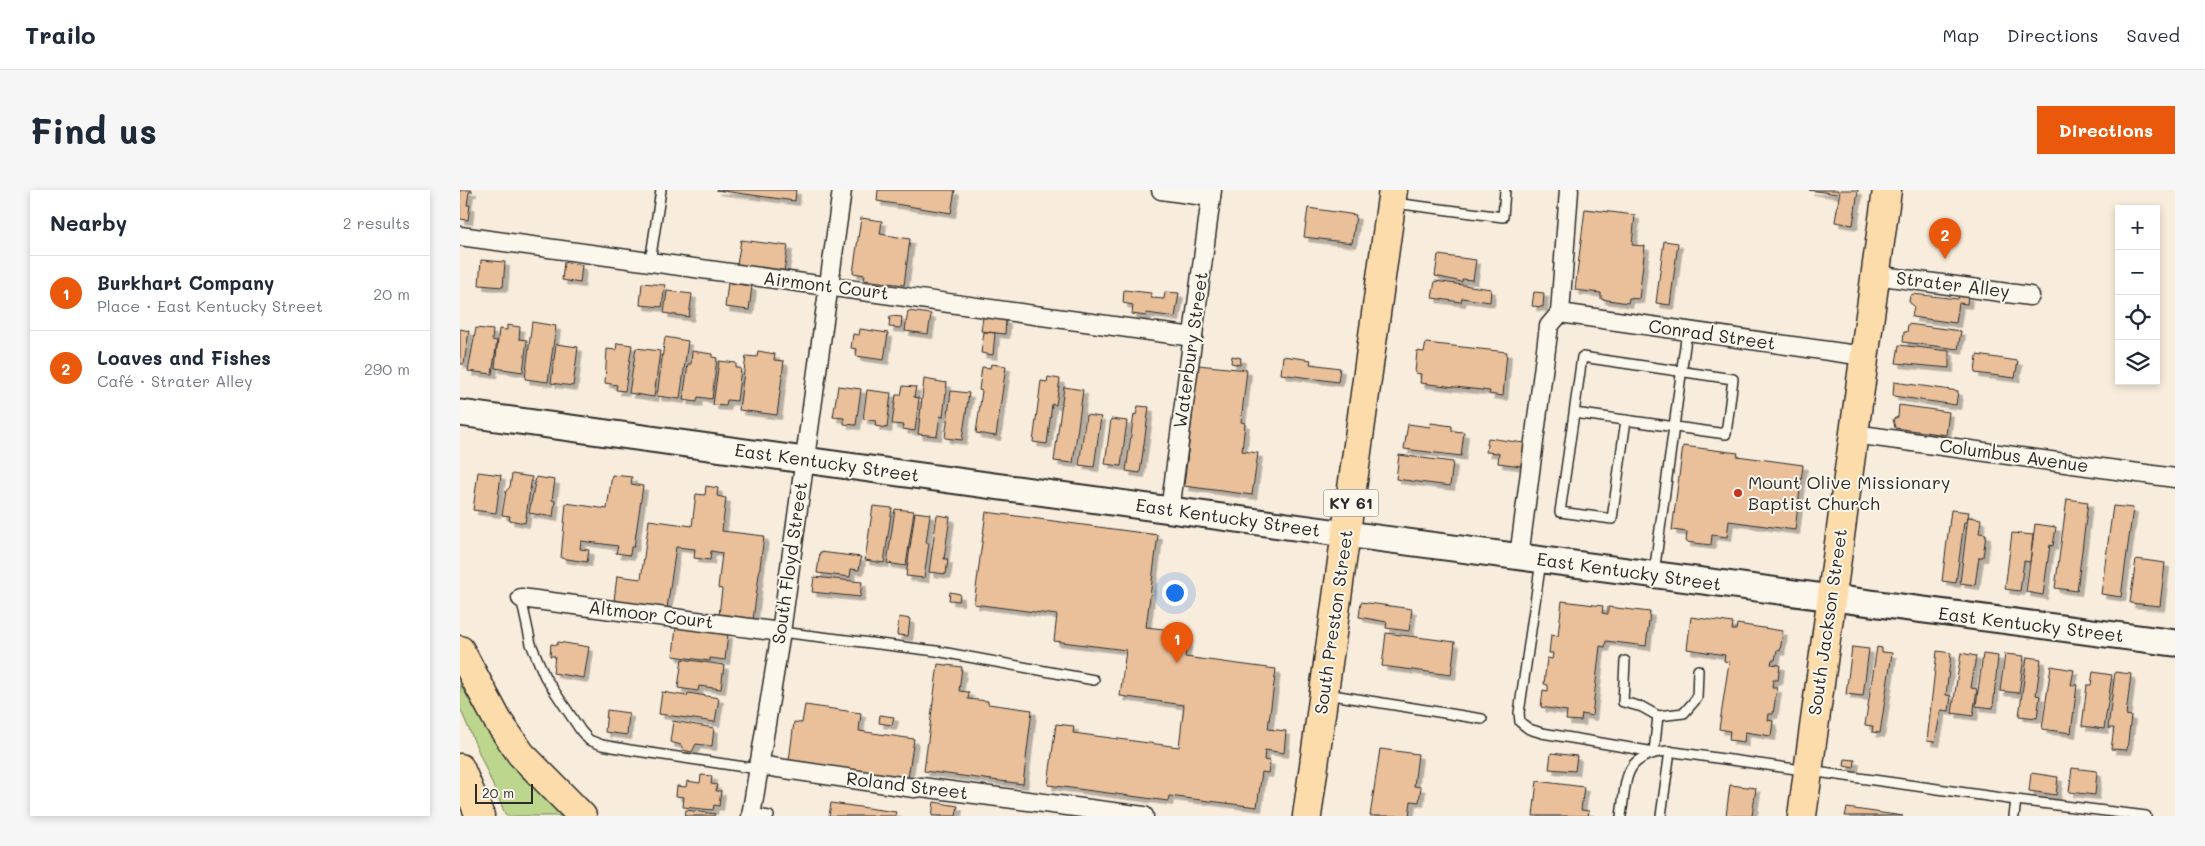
<!DOCTYPE html>
<meta charset="utf-8">
<style>
body{margin:0;font-family:Mali,sans-serif;background:#f6f6f7;color:#1f2937}
.controls{position:absolute;right:15px;top:15px;display:grid;overflow:hidden;border-radius:0px;box-shadow:0 2px 8px #0003}
.controls button{width:45px;height:45px;display:grid;place-items:center;padding:0;border:0;border-bottom:1px solid #e0e1e3;background:#fff;color:#1f2937;font:25px sans-serif}
.scale{position:absolute;left:15px;bottom:12px;width:58px;box-sizing:border-box;padding-left:5px;border:2px solid #2b2b2b;border-top:0;font-size:14px;line-height:18px;white-space:nowrap;color:#2b2b2b;-webkit-text-stroke:4px #fbf7ec;paint-order:stroke}
.you{position:absolute;left:714px;top:402px;width:18px;height:18px;margin:-12px;border:4px solid #fff;border-radius:50%;background:#1a73e8;box-shadow:0 0 0 8px #1a73e833}
.badge{display:grid;place-items:center;width:32px;height:32px;border-radius:50%;background:#ea580c;color:#fff;font-size:16px;font-weight:700}
.pin{position:absolute;translate:-50% -41px;filter:drop-shadow(0 1px 2px #0008)}
.pin::after{content:'';position:absolute;top:26px;width:18px;height:15px;background:inherit;clip-path:polygon(0 0,100% 0,50% 100%)}
.list{margin:0;padding:0;list-style:none}
h2{display:flex;justify-content:space-between;align-items:center;height:65px;margin:0;padding:0 20px;font-size:21px}
h2 small{font-size:16px;font-weight:400;color:#747a83}
.list li{display:grid;grid-template-columns:32px 1fr auto;gap:15px;align-items:center;box-sizing:border-box;height:75px;padding:0 20px;border-top:1px solid #e0e1e3}
.list b{display:block;font-size:19px;white-space:nowrap}
.list p{margin:0;font-size:16px;white-space:nowrap;color:#747a83}
.list em{font-size:16px;font-style:normal;color:#747a83}
.icon{flex:none;width:28px;height:28px;fill:none;stroke:currentColor;stroke-width:2;stroke-linecap:round;stroke-linejoin:round}
.map{position:relative;flex:none;width:1715px;height:626px;overflow:hidden;border-radius:0px}
header{display:flex;align-items:center;gap:30px;box-sizing:border-box;height:70px;padding:0 25px;background:#fff;border-bottom:1px solid #e0e1e3}
header strong{font-size:24px}
nav{display:flex;gap:28px;margin-inline-start:auto;font-size:18px}
.intro{display:flex;align-items:center;justify-content:space-between;box-sizing:border-box;height:120px;padding:0 30px}
h1{margin:0;font-size:35px}
.button{padding:12px 22px;border-radius:0px;background:#ea580c;color:#fff;font-size:18px;font-weight:700}
main{display:flex;gap:30px;padding:0 30px}
aside{flex:1;background:#fff;border-radius:0px;box-shadow:0 2px 8px #0003}
.map>svg:first-child{display:block}
.green{fill:#bcd68d;stroke:#74805c}
.building{fill:#eac09a;stroke:#2b2b2b;filter:url(#shadow)}
.lines{fill:none;stroke-linecap:round;stroke-linejoin:round}
.lane-casing{stroke:#2b2b2b;stroke-width:12}
.street-casing{stroke:#2b2b2b;stroke-width:21}
.secondary-casing{stroke:#2b2b2b;stroke-width:29}
.primary-casing{stroke:#2b2b2b;stroke-width:31}
.highway-casing{stroke:#2b2b2b;stroke-width:31}
.lane{stroke:#fbf7ec;stroke-width:9}
.street{stroke:#fbf7ec;stroke-width:18}
.secondary{stroke:#fbf7ec;stroke-width:25}
.primary{stroke:#fddcac;stroke-width:28}
.highway{stroke:#fddcac;stroke-width:28}
.poi-dot{fill:#c8321e;stroke:#fbf7ec;stroke-width:2}
.labels{text-anchor:middle;stroke-width:4;stroke-linejoin:round;paint-order:stroke}
.shield{fill:#fbf7ec;stroke:#696865;stroke-width:1}
.shield-label{font-size:16px;font-weight:bold;fill:#2b2b2b}
.street-label{font-size:18px;fill:#2b2b2b;stroke:#fbf7ec}
.poi-label{font-size:18px;fill:#2b2b2b;stroke:#fbf7ec;text-anchor:start}
</style>
<header>
<strong>Trailo</strong>
<nav><a>Map</a><a>Directions</a><a>Saved</a></nav>
</header>
<div class="intro"><h1>Find us</h1><a class="button">Directions</a></div>
<main>
<aside>
<h2>Nearby<small>2 results</small></h2>
<ul class="list">
<li><span class="badge">1</span><div><b>Burkhart Company</b><p>Place · East Kentucky Street</p></div><em>20 m</em></li>
<li><span class="badge">2</span><div><b>Loaves and Fishes</b><p>Café · Strater Alley</p></div><em>290 m</em></li>
</ul>
</aside>
<div class="map">
<svg width="1715" height="626" viewBox="0 0 1715 626">
<defs>
<filter id="shadow"><feDropShadow dx="4.5" dy="4.5" stdDeviation="0" flood-color="#0004"/></filter>
</defs>
<rect width="100%" height="100%" fill="#f8ecdc"/>
<filter id="ink" filterUnits="userSpaceOnUse"><feTurbulence type="fractalNoise" baseFrequency=".02" numOctaves="2"/><feDisplacementMap in="SourceGraphic" scale="10" xChannelSelector="R" yChannelSelector="G"/><feConvolveMatrix kernelMatrix="1 2 1 2 8 2 1 2 1" color-interpolation-filters="sRGB"/></filter>
<g filter="url(#ink)">
<path class="green" d="M0,494C27,543 61,587 102,626H46L0,518Z"/>
<g class="building">
<path d="M0,0H12V2H9L7,15H10L8,30L0,29Z"/>
<path d="M256,0H336L335,11Z"/>
<path d="M418,0H495L491,23L417,11Z"/>
<path d="M1349,0H1378L1377,4Z"/>
<path d="M1380,0H1398L1393,35L1375,32Z"/>
<path d="M848,18L896,25L892,53L844,47Z"/>
<path d="M1125,19L1175,25L1172,55L1185,56L1179,109L1169,108L1168,113L1141,109V103L1115,100Z"/>
<path d="M401,28L422,31L420,44L450,49L444,95L404,90L405,85L393,83Z"/>
<path d="M281,50L328,56L324,81L277,75Z"/>
<path d="M1204,51L1218,53L1210,115L1196,113Z"/>
<path d="M978,65L1016,70L1013,90L1002,89V92L975,86Z"/>
<path d="M21,70L45,72L43,97L19,95Z"/>
<path d="M104,72L122,75L120,93L102,90Z"/>
<path d="M975,91L1031,99L1030,112L1002,108L1001,112L972,108Z"/>
<path d="M182,93L205,95L202,117L180,115Z"/>
<path d="M268,93L292,96L289,120L265,117Z"/>
<path d="M664,100L691,103V108L704,109L705,102L719,103L715,127L687,123L686,126L672,124L673,115L663,113Z"/>
<path d="M207,101L232,104L229,127L204,123Z"/>
<path d="M1074,102L1084,103L1083,117L1072,116Z"/>
<path d="M1453,104L1498,109L1499,105L1508,106L1507,114L1499,113L1496,133L1452,127L1454,116L1449,112L1450,106Z"/>
<path d="M448,121L471,124L468,144L445,141Z"/>
<path d="M430,126L442,127L441,138L429,137Z"/>
<path d="M523,127L546,130L545,144L521,141Z"/>
<path d="M72,132L96,136L88,192L65,189Z"/>
<path d="M1448,134L1501,141L1498,159L1443,152L1444,142H1447Z"/>
<path d="M47,135L60,137L59,149L67,150L63,182L35,178L39,139L47,140Z"/>
<path d="M16,138L33,140L32,150L37,151L32,184L8,181Z"/>
<path d="M0,139L9,141L4,174H0Z"/>
<path d="M400,139L428,143L424,170L396,166L397,159L391,158L393,144L399,145Z"/>
<path d="M524,142L535,143L533,165L521,163Z"/>
<path d="M205,147L228,151L220,209L197,206Z"/>
<path d="M157,153L172,155L165,201L156,200L157,195L145,193L147,159L156,160Z"/>
<path d="M966,153L1047,162L1043,206L1029,204L1030,201L960,193L961,184L955,183L957,161L964,162Z"/>
<path d="M96,154L118,157L113,196L91,193Z"/>
<path d="M1439,155L1489,161V178L1436,173Z"/>
<path d="M176,158L200,161L194,207L169,203Z"/>
<path d="M232,161L252,164V167L257,168L252,209L238,207L237,212L223,210L228,174H231Z"/>
<path d="M298,161L315,164L314,170L324,171L317,225L279,220L286,166L297,167Z"/>
<path d="M1517,165L1558,171L1555,188L1515,183Z"/>
<path d="M772,166L781,168L780,175L771,173Z"/>
<path d="M823,166L851,170L850,174L880,178L878,192L821,184Z"/>
<path d="M259,171L276,173V178L281,179L277,211L267,210L266,216L253,215Z"/>
<path d="M531,174L546,176L536,246L516,243L522,201L519,200L522,177L530,178Z"/>
<path d="M738,175L787,180L781,232L785,233L782,261L798,263L792,305L724,296Z"/>
<path d="M588,187L600,189L596,215L592,214L587,254L573,252L581,191L587,192Z"/>
<path d="M464,189L487,193L483,227L480,226L477,246L458,244Z"/>
<path d="M1434,192L1498,201L1496,215L1433,206Z"/>
<path d="M378,196L401,199L396,235L384,234V228L373,227Z"/>
<path d="M443,196L456,197L454,207L459,208L455,241L443,239L444,235L432,234L436,205H441Z"/>
<path d="M604,197L623,200L613,273L594,271Z"/>
<path d="M407,200L431,203L427,238L415,236L416,231L403,229Z"/>
<path d="M491,201L509,203L502,250L485,248Z"/>
<path d="M1439,215L1489,222L1486,245L1435,238L1433,229L1438,227Z"/>
<path d="M678,216L689,217L680,283L666,281L674,224L676,225Z"/>
<path d="M626,225L641,227L634,277L619,275Z"/>
<path d="M651,229L667,231L661,276L645,274Z"/>
<path d="M971,233L992,236V241L1004,242L1001,266L944,259L948,234L970,237Z"/>
<path d="M1028,248L1064,253L1061,276L1038,273L1039,263L1026,262Z"/>
<path d="M1223,256L1278,263L1277,266L1343,275L1335,340L1269,331L1267,347L1252,345L1251,355L1226,352L1227,342L1212,340Z"/>
<path d="M939,265L993,272L990,296L936,289Z"/>
<path d="M18,282L41,285L36,323L13,320Z"/>
<path d="M52,284L72,287L65,333L49,330L50,326L42,325L46,301L50,297Z"/>
<path d="M152,285L172,287L171,294L183,296L174,357H171L170,365L156,363L158,356L121,351L120,359L129,360L127,372L101,368L106,313L147,319Z"/>
<path d="M76,287L95,290L92,310L95,311L93,327L69,323Z"/>
<path d="M246,296L258,298L257,306L266,308L262,341L304,346L293,430L259,425L262,399L258,398L262,363L251,361L250,370L234,368L235,359L216,357L207,418L154,411L157,386L181,389L189,330L232,336L236,304L245,305Z"/>
<path d="M1607,309L1628,312L1617,401L1595,398Z"/>
<path d="M413,316L432,318L424,373L405,370Z"/>
<path d="M1653,316L1673,318L1661,407L1641,404Z"/>
<path d="M435,319L454,321L446,376L427,373Z"/>
<path d="M1491,320L1509,322L1507,332H1504L1496,393L1482,391Z"/>
<path d="M455,322L470,324L466,353H469L464,388L446,386Z"/>
<path d="M526,322L698,345L686,437L729,442L725,467L816,479L808,539L826,541L824,563L805,560L804,570L810,571L808,583L802,582L797,617L709,606L708,611L588,595L596,534L614,536L613,543L719,557L724,515L660,506L666,460L594,451L597,425L514,414Z"/>
<path d="M477,325L490,327L484,369H488L486,384L469,382Z"/>
<path d="M1508,327L1521,329L1519,343L1526,344L1523,367H1519L1515,395L1500,393Z"/>
<path d="M1575,334L1596,337L1593,356L1590,355L1583,405L1566,402Z"/>
<path d="M1552,343L1573,345L1570,372L1564,371L1560,401L1545,399Z"/>
<path d="M360,362L401,367L399,380L391,379L390,387L357,383Z"/>
<path d="M1676,369L1705,373L1700,416L1670,413Z"/>
<path d="M354,387L402,392L400,407L352,402Z"/>
<path d="M490,402L500,404L499,411L489,410Z"/>
<path d="M1102,411L1143,416L1142,423L1148,424V417L1190,422L1186,456L1146,451L1145,457L1140,456L1132,526L1122,524L1121,531L1106,530L1107,521L1081,517L1083,500L1088,501V495L1084,494L1087,468L1092,469L1093,463H1089L1091,445L1098,446Z"/>
<path d="M901,412L952,419L949,441L926,438L927,432L899,427Z"/>
<path d="M439,427L450,429L448,446L437,445Z"/>
<path d="M1231,427L1273,433L1272,440H1276L1277,434L1323,441L1320,461L1317,460L1315,470H1312L1311,474L1320,475L1318,490H1313L1312,498H1317L1313,524H1309L1308,530L1313,531L1311,546L1285,542L1284,552L1269,550L1270,541L1259,539L1269,472L1264,471L1265,465L1227,459Z"/>
<path d="M216,437L268,444L265,470L250,468V471L213,466Z"/>
<path d="M926,443L995,452L991,485L922,476Z"/>
<path d="M98,452L129,457L124,488L93,483L95,466H90L91,454L97,455Z"/>
<path d="M1392,457L1409,459L1403,506L1386,504Z"/>
<path d="M1417,457L1422,458V462L1432,463L1420,543L1412,542L1413,536L1405,535Z"/>
<path d="M1477,461L1491,463L1486,505L1491,506L1489,521L1481,520L1475,552L1467,551Z"/>
<path d="M1501,463L1516,466L1511,498L1517,499L1513,526L1492,523Z"/>
<path d="M1523,464L1538,466L1533,518L1516,516Z"/>
<path d="M1545,464L1564,466L1559,503L1540,501Z"/>
<path d="M1567,467L1581,469L1576,505L1580,506L1577,528L1559,526Z"/>
<path d="M222,469L264,475L261,499L239,496L238,501L218,498Z"/>
<path d="M478,474L502,477L499,501L509,502L508,509L528,511V514L572,520L563,594L464,581Z"/>
<path d="M1591,476L1614,480L1611,495H1617L1611,543L1582,539Z"/>
<path d="M1633,482L1652,485L1644,539L1622,536L1627,495H1631Z"/>
<path d="M1655,482L1671,484L1666,525L1671,526L1667,560L1651,559L1654,538H1648Z"/>
<path d="M202,502L227,506L228,503L259,508L255,532L199,524Z"/>
<path d="M345,515L401,523L399,541L454,549L448,588L329,571L334,532L342,533Z"/>
<path d="M147,520L169,523L167,545L145,542Z"/>
<path d="M420,525L434,527L432,535L419,533Z"/>
<path d="M213,531L254,538L252,556L236,554L232,562L223,560L221,555L210,552Z"/>
<path d="M920,559L958,564L954,596L961,597L959,612L951,611L949,626H910Z"/>
<path d="M1091,563L1117,566L1115,581L1089,579Z"/>
<path d="M1385,569L1395,570L1394,578L1384,576Z"/>
<path d="M1612,578L1637,581L1635,605L1609,602Z"/>
<path d="M1571,583L1598,587L1596,605L1569,601Z"/>
<path d="M241,585L252,586L251,594L257,595L256,601H261L259,616L254,615L253,620L223,617L224,607L216,606L217,596L226,597L227,591L240,593Z"/>
<path d="M1077,591L1124,597L1121,620L1129,621L1128,626H1073Z"/>
<path d="M1270,595L1296,598L1292,626H1266Z"/>
<path d="M474,612L498,616L496,626H472Z"/>
<path d="M371,613L436,622L435,626H369Z"/>
<path d="M1387,618L1443,626H1385Z"/>
<path d="M226,620L255,624L254,626H225Z"/>
</g>
<g class="lines">
<defs>
<g id="lane">
<path d="M934,13L1043,27L1045,0"/>
<path d="M190,72L201,0"/>
<path d="M1114,223L1266,244L1273,189L1122,167L1100,322L1152,329L1166,230"/>
<path d="M1081,371L1059,523L1060,532L1069,539L1082,543L1194,562L1198,526L1224,523L1237,508L1238,480"/>
<path d="M1194,383L1227,141"/>
<path d="M61,408L71,454L85,487L121,541L129,550L142,555L170,560L298,579"/>
<path d="M321,442L476,461L634,490"/>
<path d="M1165,471L1163,512L1182,517L1198,526"/>
<path d="M866,504L1022,529"/>
<path d="M291,623L309,626"/>
<path d="M1161,626C1167,589 1162,566 1207,561L1556,610L1686,626"/>
<path d="M1201,626L1210,561"/>
<path d="M1554,626L1556,610"/>
</g>
<g id="street">
<path d="M701,0L751,7"/>
<path d="M0,46C244,80 489,112 733,147"/>
<path d="M1415,85L1570,106"/>
<path d="M1100,123L1404,166"/>
<path d="M1394,244L1715,288"/>
<path d="M710,321L752,0"/>
<path d="M1059,367L1089,136L1100,123L1109,0"/>
<path d="M61,408L321,442"/>
<path d="M298,575L454,598L461,597L684,626"/>
<path d="M291,626L321,442L382,0"/>
</g>
<path id="secondary" d="M0,223L886,344L1715,453"/>
<g id="primary">
<path d="M847,626L933,0"/>
<path d="M1342,626L1427,0"/>
</g>
<g id="highway">
<path d="M0,460L38,531L61,564L122,626"/>
<path d="M0,578L20,626"/>
</g>
</defs>
<use href="#lane" class="lane-casing"/>
<use href="#street" class="street-casing"/>
<use href="#secondary" class="secondary-casing"/>
<use href="#primary" class="primary-casing"/>
<use href="#highway" class="highway-casing"/>
<use href="#lane" class="lane"/>
<use href="#street" class="street"/>
<use href="#secondary" class="secondary"/>
<use href="#primary" class="primary"/>
<use href="#highway" class="highway"/>
</g>
</g>
<circle class="poi-dot" cx="1278" cy="303" r="5"/>
<g class="labels">
<rect class="shield" x="863.5" y="299.5" width="55" height="27" rx="4"/>
<g class="shield-label">
<text x="891" y="319">KY 61</text>
</g>
<g class="street-label">
<text transform="translate(1493 95) rotate(7)" y="6">Strater Alley</text>
<text transform="translate(366 96) rotate(7)" y="6">Airmont Court</text>
<text transform="translate(1252 145) rotate(8)" y="6">Conrad Street</text>
<text transform="translate(731 160) rotate(-82)" y="6">Waterbury Street</text>
<text transform="translate(1554 266) rotate(8)" y="6">Columbus Avenue</text>
<text transform="translate(367 273) rotate(8)" y="6">East Kentucky Street</text>
<text transform="translate(768 328) rotate(8)" y="6">East Kentucky Street</text>
<text transform="translate(330 373) rotate(-82)" y="6">South Floyd Street</text>
<text transform="translate(1169 382) rotate(8)" y="6">East Kentucky Street</text>
<text transform="translate(191 425) rotate(7)" y="6">Altmoor Court</text>
<text transform="translate(874 432) rotate(-82)" y="6">South Preston Street</text>
<text transform="translate(1368 432) rotate(-82)" y="6">South Jackson Street</text>
<text transform="translate(1571 435) rotate(7)" y="6">East Kentucky Street</text>
<text transform="translate(447 596) rotate(7)" y="6">Roland Street</text>
</g>
<g class="poi-label">
<text x="1288" y="299">Mount Olive Missionary<tspan x="1288" dy="21">Baptist Church</tspan></text>
</g>
</g>
</svg>
<div class="controls">
<button>+</button>
<button>−</button>
<button><svg class="icon" aria-label="locate" viewBox="0 0 24 24"><circle cx="12" cy="12" r="6"/><path d="M12 2v4M12 18v4M2 12h4M18 12h4"/></svg></button>
<button><svg class="icon" aria-label="layers" viewBox="0 0 24 24"><path d="M12 4l9 5-9 5-9-5zM3 14l9 5 9-5"/></svg></button>
</div>
<div class="scale">20 m</div>
<div class="you"></div>
<div class="pin badge" style="left:717px;top:473px">1</div>
<div class="pin badge" style="left:1485px;top:69px">2</div>
</div>
</main>
